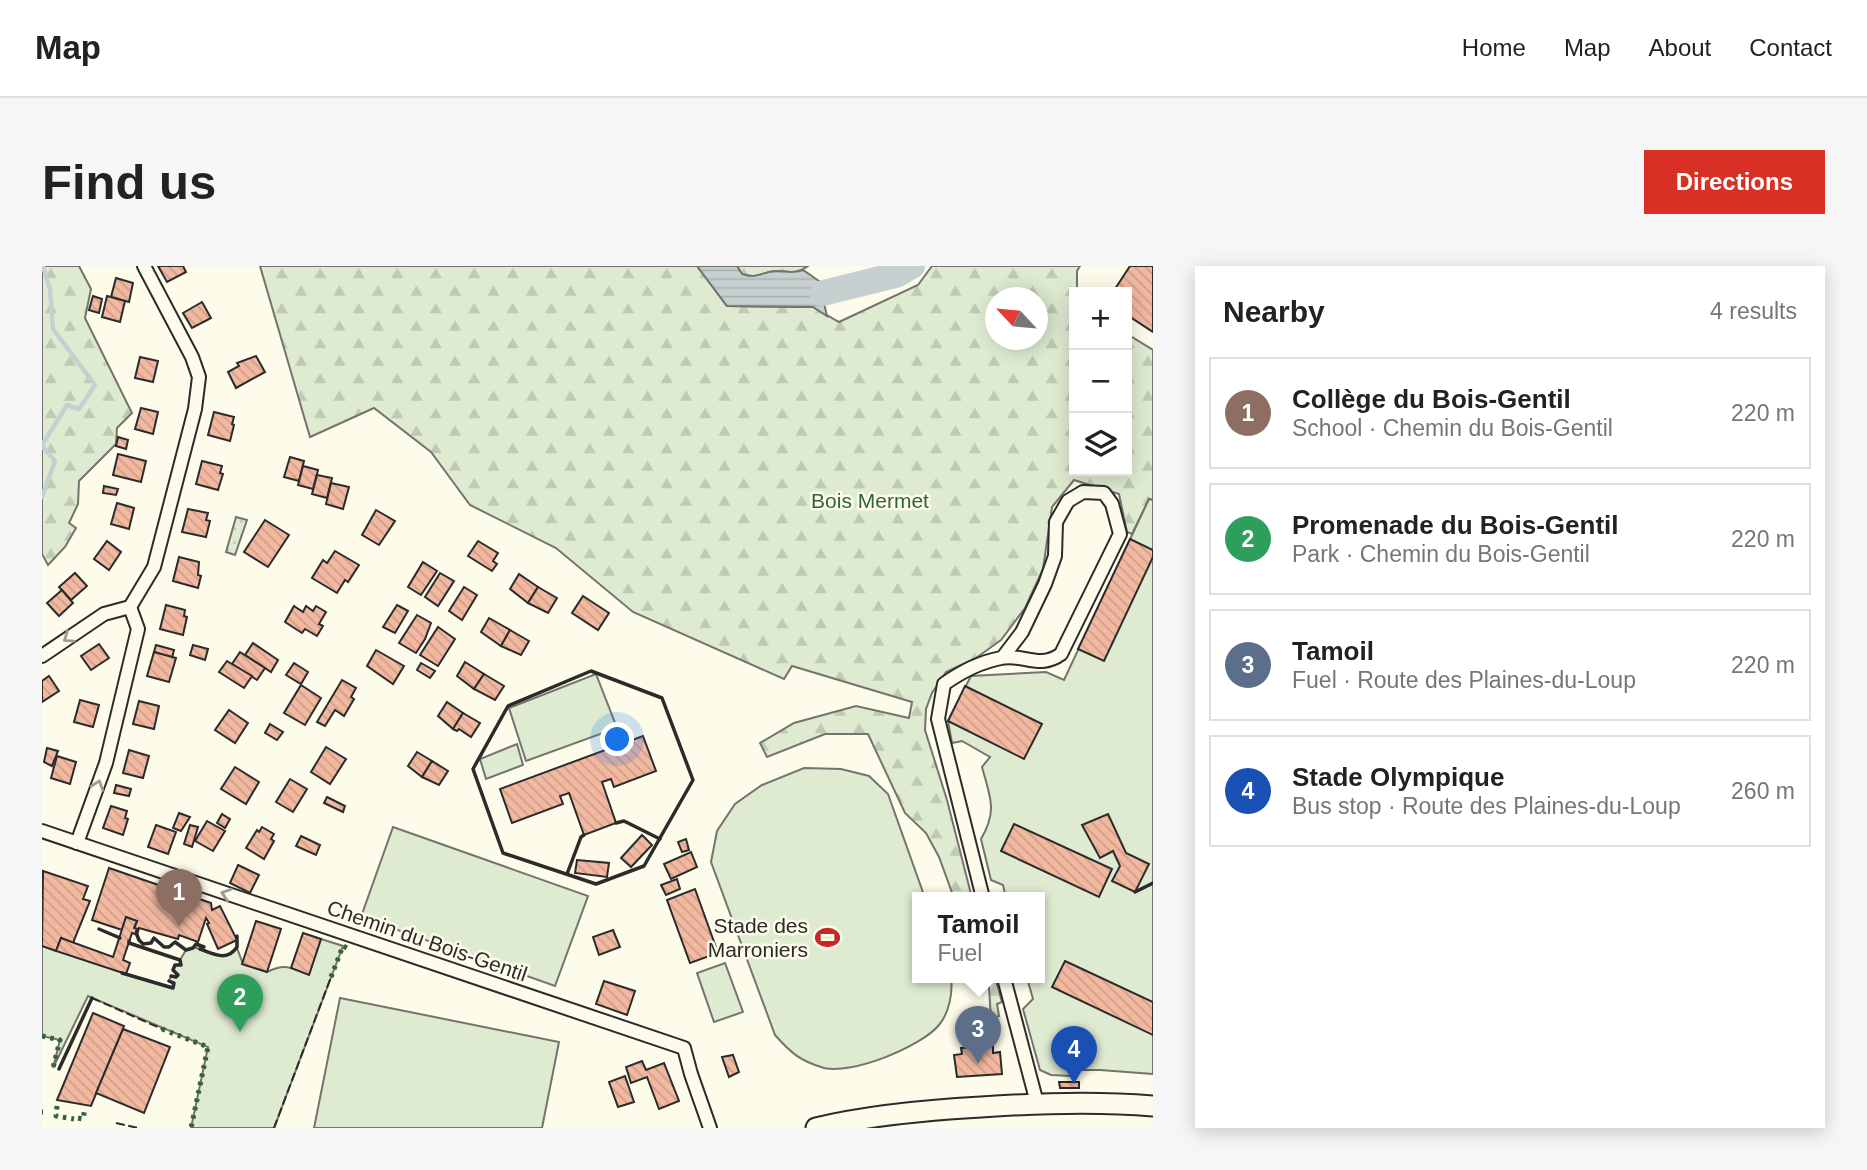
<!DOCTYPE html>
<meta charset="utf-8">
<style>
body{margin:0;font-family:Arial,sans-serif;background:#f6f6f6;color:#222}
.controls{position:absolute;right:21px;top:21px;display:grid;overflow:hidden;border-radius:0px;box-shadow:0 4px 18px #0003}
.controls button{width:63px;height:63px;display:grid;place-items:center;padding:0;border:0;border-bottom:2px solid #e0e0e0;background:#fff;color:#222;font:35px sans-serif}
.compass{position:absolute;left:943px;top:21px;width:63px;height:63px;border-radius:50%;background:#fff;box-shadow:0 4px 18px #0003;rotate:296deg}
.you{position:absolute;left:576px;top:474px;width:24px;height:24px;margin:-18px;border:5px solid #fff;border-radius:50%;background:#1a73e8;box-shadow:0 0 0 10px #1a73e833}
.badge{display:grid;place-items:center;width:46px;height:46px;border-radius:50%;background:#d93025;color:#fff;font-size:23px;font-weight:700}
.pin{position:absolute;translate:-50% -58px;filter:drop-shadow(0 2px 4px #0008)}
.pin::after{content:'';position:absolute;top:37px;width:24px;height:21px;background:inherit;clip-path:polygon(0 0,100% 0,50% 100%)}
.popup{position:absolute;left:870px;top:626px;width:133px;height:91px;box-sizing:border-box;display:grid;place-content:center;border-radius:0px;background:#fff;filter:drop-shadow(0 2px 5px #0005);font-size:23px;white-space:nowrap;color:#767676}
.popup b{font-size:26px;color:#222}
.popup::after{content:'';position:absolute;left:50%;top:100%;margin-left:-14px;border:14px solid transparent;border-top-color:#fff}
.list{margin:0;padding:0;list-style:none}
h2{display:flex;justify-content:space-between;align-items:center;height:91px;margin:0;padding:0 28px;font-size:30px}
h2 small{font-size:23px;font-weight:400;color:#767676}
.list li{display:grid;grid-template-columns:46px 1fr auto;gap:21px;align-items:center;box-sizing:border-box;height:112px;margin:0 14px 14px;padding:0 14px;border:2px solid #e0e0e0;border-radius:0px}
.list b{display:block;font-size:26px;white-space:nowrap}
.list p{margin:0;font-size:23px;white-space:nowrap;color:#767676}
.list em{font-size:23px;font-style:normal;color:#767676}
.icon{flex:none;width:38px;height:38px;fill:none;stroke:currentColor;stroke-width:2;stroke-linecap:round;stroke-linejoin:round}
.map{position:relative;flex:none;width:1111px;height:862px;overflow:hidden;border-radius:0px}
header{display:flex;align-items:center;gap:42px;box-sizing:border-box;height:98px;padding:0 35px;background:#fff;border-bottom:2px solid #e0e0e0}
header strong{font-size:33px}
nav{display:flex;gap:38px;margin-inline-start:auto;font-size:24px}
.intro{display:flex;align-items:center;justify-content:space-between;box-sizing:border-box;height:168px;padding:0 42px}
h1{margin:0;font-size:49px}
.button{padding:18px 32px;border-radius:0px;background:#d93025;color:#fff;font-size:24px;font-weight:700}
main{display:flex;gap:42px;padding:0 42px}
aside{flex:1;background:#fff;border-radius:0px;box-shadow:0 4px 18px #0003}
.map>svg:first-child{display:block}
.forest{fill:url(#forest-firs);stroke:#74746e;stroke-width:2;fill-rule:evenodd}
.park{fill:#deebd1;stroke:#74746e;stroke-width:2}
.garden{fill:url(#garden-dots);stroke:#74746e;stroke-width:2}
.water{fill:url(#water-rules);stroke:#74746e;stroke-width:2}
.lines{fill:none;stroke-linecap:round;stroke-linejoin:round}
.stream{stroke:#c7d0d0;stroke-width:4.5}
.river{stroke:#c7d0d0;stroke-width:26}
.building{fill:url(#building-back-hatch);stroke:#2b2b2b;stroke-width:2}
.minor-casing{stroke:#2b2b2b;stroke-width:16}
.secondary-casing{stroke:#2b2b2b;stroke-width:23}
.minor{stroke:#fdfbea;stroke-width:12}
.secondary{stroke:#fdfbea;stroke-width:19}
.hedge{stroke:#34623c;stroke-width:5;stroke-dasharray:3.5 5;stroke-linecap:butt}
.fence{stroke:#2b2b2b;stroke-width:2;stroke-dasharray:9 3.5;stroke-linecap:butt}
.wall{stroke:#2b2b2b;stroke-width:3.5}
.oneway{stroke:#9e9d94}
.labels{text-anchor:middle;stroke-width:5;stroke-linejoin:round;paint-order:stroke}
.park-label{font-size:21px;fill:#34623c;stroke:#fdfbea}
.poi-label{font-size:21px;fill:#2b2b2b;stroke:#fdfbea;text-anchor:end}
.street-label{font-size:21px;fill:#2b2b2b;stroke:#fdfbea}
</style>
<header>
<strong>Map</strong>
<nav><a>Home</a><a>Map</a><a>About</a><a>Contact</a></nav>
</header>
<div class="intro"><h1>Find us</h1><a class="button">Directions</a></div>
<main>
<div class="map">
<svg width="1111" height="862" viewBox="0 0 1111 862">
<defs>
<pattern id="forest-firs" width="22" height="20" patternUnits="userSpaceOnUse" patternTransform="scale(1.75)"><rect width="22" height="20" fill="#deebd1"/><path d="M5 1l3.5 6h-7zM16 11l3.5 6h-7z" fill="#bfcab4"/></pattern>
<pattern id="garden-dots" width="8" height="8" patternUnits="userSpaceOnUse" patternTransform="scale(1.75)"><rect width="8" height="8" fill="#deebd1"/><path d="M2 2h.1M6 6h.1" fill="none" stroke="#bfcab4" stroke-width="1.8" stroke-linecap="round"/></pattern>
<pattern id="water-rules" width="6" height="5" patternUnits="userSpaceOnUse" patternTransform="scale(1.75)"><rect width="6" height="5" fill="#c7d0d0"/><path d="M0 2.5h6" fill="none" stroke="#abb3b3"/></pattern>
<pattern id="building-back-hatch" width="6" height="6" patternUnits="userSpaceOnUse" patternTransform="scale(1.75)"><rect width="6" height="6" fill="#f2b8a0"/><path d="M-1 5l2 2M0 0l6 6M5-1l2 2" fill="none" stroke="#d09e8a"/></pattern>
</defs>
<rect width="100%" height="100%" fill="#fdfbea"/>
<g class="forest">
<path d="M0,0H37L49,23L43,52L90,147L75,162L74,178L37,215L36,238L27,257L34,262L23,281L6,299L0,288Z"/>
<path d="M218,0H655L685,40L771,41L797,56L876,19L890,0H1038L1035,5V26H1032V205H1085V68L1111,84V234L1107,233L1090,268L1085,266L1077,228L1032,214L1010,241L1001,303L983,342L959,374L934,392L904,406L890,427L884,443L883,464L905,534L930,632H912L897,591L884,567L863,547L826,468H783L725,491L718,477L752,457L814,440L867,452L870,436L750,400L742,413L591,346L514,282L428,239L389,186L332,142L268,171ZM954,32H996V74H954Z"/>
<path d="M695,0H766C750,12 743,2 728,6C716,9 712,12 700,8Z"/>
<path d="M944,712H953L960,736L955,738L957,750L949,753L947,722Z"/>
</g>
<g class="park">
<path d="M1107,233L1111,234V808L1058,804H1033L1029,810L1009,809L998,804L981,743L991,733L985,712H997V632H964L961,619L949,614L939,573C956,544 948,531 940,501L948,491L920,475L910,477L906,455L929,410L1004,406L1022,414Z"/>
<path d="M554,408L575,462L484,495L467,442Z"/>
<path d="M475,478L481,499L444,513L438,493Z"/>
<path d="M762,502L799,503L827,510L846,528L883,632H875V712H909C911,727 907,747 897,759C879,781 809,809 782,802C758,795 749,787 733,769L669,596L675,565L693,538L720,519Z"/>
<path d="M351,561L546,630L513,720L319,651Z"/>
<path d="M279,673L301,680L232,862H149L166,781L46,730L11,802L18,774L0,770V680L128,722L132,719L127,715L129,710L134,711L136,709L131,704L133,699H139L138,694L144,684L152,681C166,686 184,697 195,682L201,698L225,706C244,697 248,702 267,708Z"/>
<path d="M683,697L701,746L672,756L655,707Z"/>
<path d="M298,732L517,776L500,862H272Z"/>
</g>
<path class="garden" d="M194,251L205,254L193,289L184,286Z"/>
<path class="water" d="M655,0H695L700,8C712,12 716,9 727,6C739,3 749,9 761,4L777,15L785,50L771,41L685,40Z"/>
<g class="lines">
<g class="stream">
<path d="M0,179L25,139L37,143L53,119L11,63L8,23L1,0"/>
<path d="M0,180L13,195L0,231"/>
</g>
<path class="river" d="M781,27L854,9L870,0"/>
</g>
<g class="building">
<path d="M116,0H141L144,6L125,16Z"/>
<path d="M1088,0H1111V66L1085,49V26H1071Z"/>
<path d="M74,12L91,17L87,36L69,31Z"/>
<path d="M51,30L60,33L57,47L47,44Z"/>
<path d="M65,30L83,35L78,56L60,51Z"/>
<path d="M160,36L169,52L150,62L141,47Z"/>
<path d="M214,90L223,106L194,122L186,106L197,100L195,97Z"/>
<path d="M98,91L116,95L111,116L93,112Z"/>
<path d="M99,142L116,146L111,168L93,163Z"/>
<path d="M172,146L192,151L190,158L192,159L188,175L166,169Z"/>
<path d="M76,171L86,174L84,183L74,180Z"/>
<path d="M76,188L104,195L99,216L71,209Z"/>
<path d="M248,191L262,195L257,215L242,211Z"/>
<path d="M160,195L180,200L178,207L181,208L176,224L154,218Z"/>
<path d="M261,200L276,204L271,223L256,219Z"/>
<path d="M275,209L290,212L285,232L270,228Z"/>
<path d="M289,217L307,221L301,243L284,238Z"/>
<path d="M62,220L76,223L74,229L61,227Z"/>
<path d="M75,237L92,242L87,263L69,258Z"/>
<path d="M146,243L166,247L164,254L168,255L164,271L140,266Z"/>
<path d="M334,244L353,255L337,279L320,269Z"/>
<path d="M223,254L247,269L226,301L202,286Z"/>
<path d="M1088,273L1111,284V291L1062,395L1036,383Z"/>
<path d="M65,275L79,286L67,304L52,293Z"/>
<path d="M436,275L456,287L451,295L455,298L450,305L426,290Z"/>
<path d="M293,285L317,299L306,316L303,314L295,327L270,312L281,294L285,297Z"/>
<path d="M137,291L157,296L156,309L159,310L156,322L131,315Z"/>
<path d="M381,296L395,305L379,329L366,321Z"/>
<path d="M33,307L45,320L29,334L17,321Z"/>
<path d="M398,307L412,315L396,340L383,331Z"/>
<path d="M477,308L496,321L486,337L468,323Z"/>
<path d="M422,321L435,329L420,354L407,345Z"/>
<path d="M496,321L515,332L506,347L486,337Z"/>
<path d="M20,324L31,337L17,350L5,337Z"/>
<path d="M541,330L567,347L556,364L530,347Z"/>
<path d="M124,339L143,344L142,350L145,351L141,369L118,363Z"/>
<path d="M355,339L366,345L353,367L341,361Z"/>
<path d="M252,340L261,346L264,340L271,345L274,340L284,346L277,358L281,360L275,370L263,363L260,367L243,356Z"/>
<path d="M375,349L389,357L383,373L374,387L357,377Z"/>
<path d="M447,352L468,364L459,380L439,366Z"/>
<path d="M396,361L413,373L396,400L378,389Z"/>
<path d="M468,364L487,375L479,389L459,380Z"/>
<path d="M211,377L236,394L229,406L203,389Z"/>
<path d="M57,378L67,392L49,404L39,390Z"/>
<path d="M114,379L132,384L130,392L112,386Z"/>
<path d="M151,379L166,383L163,394L148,389Z"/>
<path d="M334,384L362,400L351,418L325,400Z"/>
<path d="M112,386L134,392L127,416L105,410Z"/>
<path d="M198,386L223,402L215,414L190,398Z"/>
<path d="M185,395L210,410L202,422L177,406Z"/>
<path d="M423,396L442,408L432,423L415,410Z"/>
<path d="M252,397L266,406L259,418L244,409Z"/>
<path d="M379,397L393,405L388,412L375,404Z"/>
<path d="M442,408L462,420L453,434L432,423Z"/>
<path d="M7,410L17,425L0,436V415Z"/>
<path d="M300,414L314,422L309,431L312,433L302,450L293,444L283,460L275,456Z"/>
<path d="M259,419L279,432L263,459L242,447Z"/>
<path d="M923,420L1000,458L982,493L906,455Z"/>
<path d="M38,434L57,439L51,461L32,456Z"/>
<path d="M97,435L117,440L112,463L91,458Z"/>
<path d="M405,436L421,447L411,463L396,450Z"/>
<path d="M187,444L206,457L193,477L173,464Z"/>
<path d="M421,447L438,457L429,471L417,463L415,465L411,463Z"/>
<path d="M228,458L241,466L235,474L223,467Z"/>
<path d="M601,470L614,505L572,521L569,513L560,516L574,557L542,569L527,527L518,530L521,538L470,557L458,523Z"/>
<path d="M284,481L304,493L288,518L269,506Z"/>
<path d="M5,482L16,485L10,500L2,496Z"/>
<path d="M87,484L107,490L101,512L81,507Z"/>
<path d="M375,486L390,495L380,511L366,500Z"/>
<path d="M15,490L34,496L28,518L9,512Z"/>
<path d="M390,495L406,505L397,519L380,511Z"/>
<path d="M193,501L217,516L204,538L179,523Z"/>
<path d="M248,513L265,523L251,546L234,536Z"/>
<path d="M74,519L89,523L87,530L72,527Z"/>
<path d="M285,531L303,540L301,546L282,537Z"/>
<path d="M69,540L85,545L83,552L86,553L81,569L61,562Z"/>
<path d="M137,547L148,551L139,565L131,562Z"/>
<path d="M180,548L188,553L183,562L175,557Z"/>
<path d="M1066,548L1084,587L1107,598L1093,626L1070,615L1078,600L1071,585L1058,592L1040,559Z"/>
<path d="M165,555L183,565L171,585L153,575Z"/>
<path d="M972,558L1070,603L1057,631L959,585Z"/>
<path d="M114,559L134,566L126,588L106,581Z"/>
<path d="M148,559L156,561L150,581L142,578Z"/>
<path d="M220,561L232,568L229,573L232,575L222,593L204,582L215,564L217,566Z"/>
<path d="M600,569L610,579L589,601L579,592Z"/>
<path d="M259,570L278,579L274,589L254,580Z"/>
<path d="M644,573L647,584L640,586L636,576Z"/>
<path d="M649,586L655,601L629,613L622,598Z"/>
<path d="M535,594L567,597L565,611L533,607Z"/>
<path d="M196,599L217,609L208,627L188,617Z"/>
<path d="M67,602L169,637L170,644L178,640L195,674L176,683L165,658L167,657L164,652L156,676L137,669L136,673L97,662L95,669L93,668L95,663L92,662L95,655L84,651L80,664L50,654Z"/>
<path d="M1,605L46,620L41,633L48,635L31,677L19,672L14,685L0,680Z"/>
<path d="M635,613L638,623L624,629L619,619Z"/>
<path d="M653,623L676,687L648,697L625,634Z"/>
<path d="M84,651L95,655L92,662L95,663L93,668L90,667L81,694L88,697L84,708L14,685L19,672L71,691Z"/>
<path d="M214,655L239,663L225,706L200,698Z"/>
<path d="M571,664L578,681L557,689L551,671Z"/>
<path d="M261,667L279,673L267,709L249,702Z"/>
<path d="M1023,695L1111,736V769L1010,721Z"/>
<path d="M562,715L593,725L585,749L554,738Z"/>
<path d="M51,747L82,760L81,763L49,840L15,834Z"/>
<path d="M81,763L128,781L102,847L54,827Z"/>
<path d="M951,780V787L958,786L960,808L915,811L912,789L920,788L919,782Z"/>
<path d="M691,789L697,806L687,811L680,791Z"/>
<path d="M600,795L604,804L622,797L637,835L617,843L605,811L589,817L584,801Z"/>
<path d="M583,810L592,836L576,841L567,816Z"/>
<path d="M1017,816H1037V822H1018Z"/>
</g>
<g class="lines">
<defs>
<g id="minor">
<path d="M0,390L62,348L88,341L112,301L153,143L157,111L150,91L102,0"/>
<path d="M0,565L642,782L649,808L668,862"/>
<path d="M35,577L64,497L96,363L88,341"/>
<path d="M941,632L896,453L902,418C919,406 938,396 959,392C981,387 997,404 1019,388L1078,268L1070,238L1062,227L1041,226L1026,235L1014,256L1013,290L1003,318L980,366L961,391"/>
<path d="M962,712L995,837"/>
</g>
<path id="secondary" d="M774,862C828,849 884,844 939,841C997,837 1054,835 1111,840"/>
</defs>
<use href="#minor" class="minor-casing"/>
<use href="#secondary" class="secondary-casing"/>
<use href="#minor" class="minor"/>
<use href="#secondary" class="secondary"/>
<g class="hedge">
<path d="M289,711L301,680L307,683"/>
<path d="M120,763L166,781L149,862"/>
<path d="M0,770L18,774L11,802"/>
<path d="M15,840L14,850L32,853"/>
<path d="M0,846H1"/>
<path d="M36,852L41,853L43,842"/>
</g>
<g class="fence">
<path d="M50,732L120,763"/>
<path d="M74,857L96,862"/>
<path d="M232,862L289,711"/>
</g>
<g class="wall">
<path d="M549,405L620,432L651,514L602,600L554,618L461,587L431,503L466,440Z"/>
<path d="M574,557L582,555L618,573"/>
<path d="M525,608L539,571L542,569"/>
<path d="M1093,626L1111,617"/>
<path d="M57,663L78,672"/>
<path d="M95,669L97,674L101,678L109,677L112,672L122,681H127L133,676L144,684L151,682L154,678L162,681"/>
<path d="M87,675V677L138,694L139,699H133L131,704L136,709L134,711L129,710"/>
<path d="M158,683C172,688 185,696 195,681V670"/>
<path d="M80,707L131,722L132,717L127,715"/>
<path d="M17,803L50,732"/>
</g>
</g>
<defs><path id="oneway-chevron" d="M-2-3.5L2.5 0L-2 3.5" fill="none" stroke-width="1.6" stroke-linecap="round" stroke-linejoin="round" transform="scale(1.75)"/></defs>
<g class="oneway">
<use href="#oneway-chevron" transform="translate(26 372) rotate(146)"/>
<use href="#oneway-chevron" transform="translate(56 519) rotate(-71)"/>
<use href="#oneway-chevron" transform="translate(184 628) rotate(-162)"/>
</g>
<defs>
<symbol id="stadium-bare" viewBox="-9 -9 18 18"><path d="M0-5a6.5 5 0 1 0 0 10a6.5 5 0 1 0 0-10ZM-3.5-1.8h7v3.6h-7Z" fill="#c62828" stroke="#fdfbea" stroke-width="2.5" paint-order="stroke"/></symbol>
</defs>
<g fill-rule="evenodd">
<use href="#stadium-bare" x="768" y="654" width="35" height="35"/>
</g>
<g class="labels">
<g class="park-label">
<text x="828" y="242">Bois Mermet</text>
</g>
<g class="poi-label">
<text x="766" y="667">Stade des<tspan x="766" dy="24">Marroniers</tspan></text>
</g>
<g class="street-label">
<text transform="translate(385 675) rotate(19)" y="7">Chemin du Bois-Gentil</text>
</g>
</g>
</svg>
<div class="controls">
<button>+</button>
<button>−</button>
<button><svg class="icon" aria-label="layers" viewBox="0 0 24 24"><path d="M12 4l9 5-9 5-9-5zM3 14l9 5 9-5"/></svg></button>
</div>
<svg class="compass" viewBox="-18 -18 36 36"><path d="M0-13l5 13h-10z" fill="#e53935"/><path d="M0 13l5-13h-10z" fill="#767676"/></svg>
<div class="you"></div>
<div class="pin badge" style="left:137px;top:661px;background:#8d6e63">1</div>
<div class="pin badge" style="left:198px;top:766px;background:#2e9e5b">2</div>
<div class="pin badge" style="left:936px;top:798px;background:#5c6f8a">3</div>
<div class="popup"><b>Tamoil</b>Fuel</div>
<div class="pin badge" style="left:1032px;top:818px;background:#1a4fb4">4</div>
</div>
<aside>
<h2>Nearby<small>4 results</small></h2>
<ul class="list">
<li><span class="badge" style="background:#8d6e63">1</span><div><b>Collège du Bois-Gentil</b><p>School · Chemin du Bois-Gentil</p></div><em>220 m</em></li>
<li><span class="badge" style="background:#2e9e5b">2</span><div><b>Promenade du Bois-Gentil</b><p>Park · Chemin du Bois-Gentil</p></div><em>220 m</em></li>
<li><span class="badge" style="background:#5c6f8a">3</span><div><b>Tamoil</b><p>Fuel · Route des Plaines-du-Loup</p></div><em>220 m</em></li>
<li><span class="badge" style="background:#1a4fb4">4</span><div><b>Stade Olympique</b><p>Bus stop · Route des Plaines-du-Loup</p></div><em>260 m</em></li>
</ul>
</aside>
</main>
